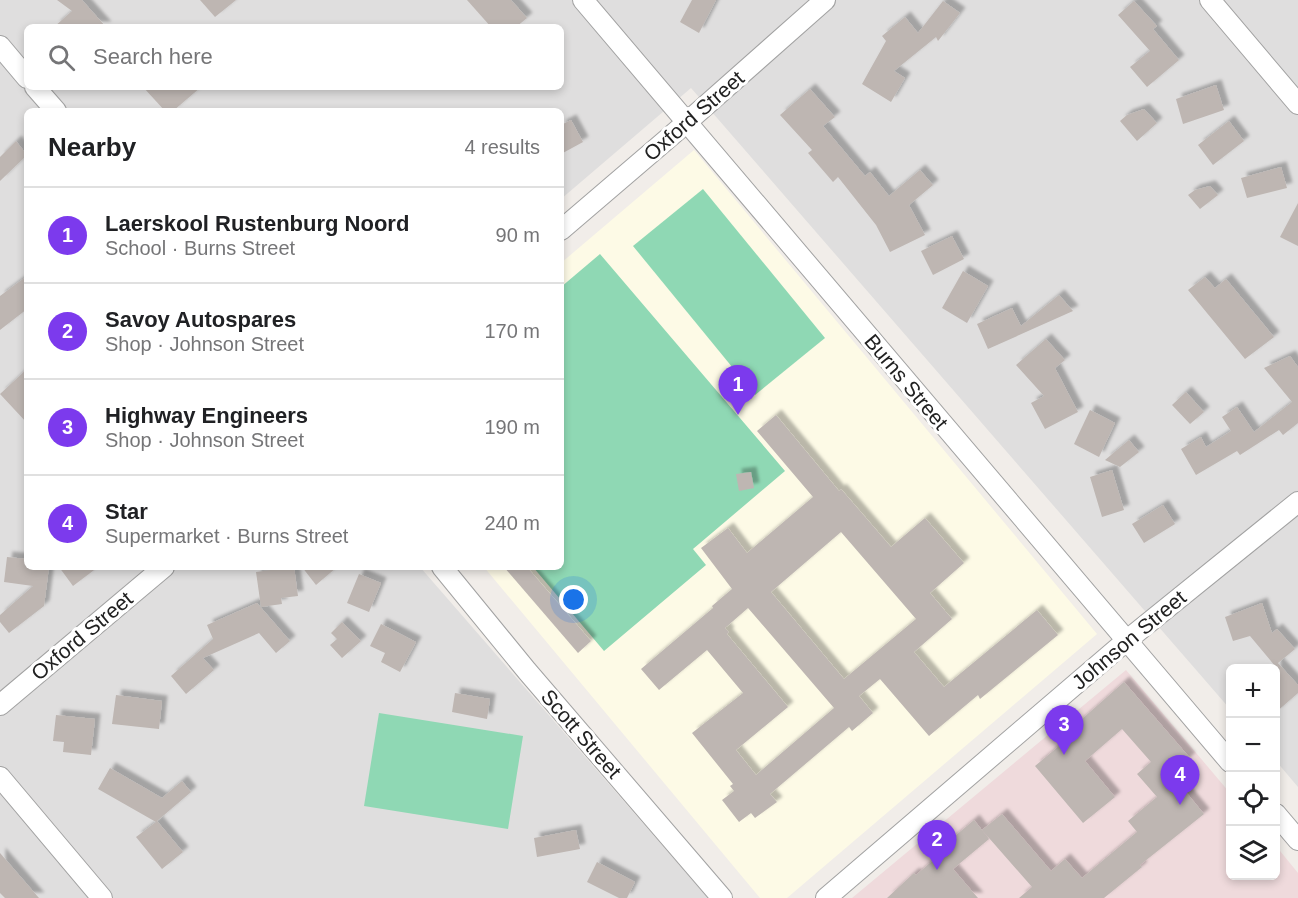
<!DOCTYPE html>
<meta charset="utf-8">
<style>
body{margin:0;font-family:Helvetica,sans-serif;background:#f2f2f2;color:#202124}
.controls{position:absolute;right:18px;bottom:18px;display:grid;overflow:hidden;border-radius:9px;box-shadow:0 3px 9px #0003}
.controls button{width:54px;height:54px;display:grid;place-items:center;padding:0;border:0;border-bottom:2px solid #e0e0e0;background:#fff;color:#202124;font:30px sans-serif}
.you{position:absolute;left:574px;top:600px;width:21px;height:21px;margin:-15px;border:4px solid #fff;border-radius:50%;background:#1a73e8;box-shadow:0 0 0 9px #1a73e833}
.badge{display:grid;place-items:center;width:39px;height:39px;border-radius:50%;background:#7c3aed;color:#fff;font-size:20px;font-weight:700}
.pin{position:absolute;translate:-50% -50px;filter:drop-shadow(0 2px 3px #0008)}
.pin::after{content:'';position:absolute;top:32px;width:21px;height:18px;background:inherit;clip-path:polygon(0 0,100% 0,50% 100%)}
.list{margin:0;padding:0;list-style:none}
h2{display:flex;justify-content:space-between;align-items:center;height:78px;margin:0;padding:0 24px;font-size:26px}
h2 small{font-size:20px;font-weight:400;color:#757577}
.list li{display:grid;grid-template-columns:39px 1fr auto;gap:18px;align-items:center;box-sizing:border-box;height:96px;padding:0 24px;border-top:2px solid #e0e0e0}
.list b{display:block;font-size:22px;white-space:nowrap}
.list p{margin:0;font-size:20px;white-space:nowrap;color:#757577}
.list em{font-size:20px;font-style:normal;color:#757577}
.icon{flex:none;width:33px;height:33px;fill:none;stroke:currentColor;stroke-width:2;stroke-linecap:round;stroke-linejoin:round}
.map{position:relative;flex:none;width:1298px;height:898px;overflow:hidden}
.search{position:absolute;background:#fff;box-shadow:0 3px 9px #0003;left:24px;top:24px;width:540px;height:66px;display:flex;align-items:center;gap:15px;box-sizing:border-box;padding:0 21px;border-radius:9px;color:#757577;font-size:22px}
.panel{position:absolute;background:#fff;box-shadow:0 3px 9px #0003;left:24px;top:108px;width:540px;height:462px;border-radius:9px}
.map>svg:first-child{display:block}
.residential{fill:#dfdede;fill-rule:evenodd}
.commercial{fill:#efdadc}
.education{fill:#fdfae6}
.pitch{fill:#8fd8b4}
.building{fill:#beb6b2;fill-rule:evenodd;filter:url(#shadow)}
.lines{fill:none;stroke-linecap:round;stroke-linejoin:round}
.minor-casing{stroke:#a2a2a2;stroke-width:22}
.minor{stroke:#fff;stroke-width:20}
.labels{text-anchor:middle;stroke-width:6;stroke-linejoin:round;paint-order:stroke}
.street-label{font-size:21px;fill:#212121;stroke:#fff}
</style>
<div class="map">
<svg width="1298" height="898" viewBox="0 0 1298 898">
<defs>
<filter id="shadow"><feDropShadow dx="5.5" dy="-5.5" stdDeviation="1.5" flood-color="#0004"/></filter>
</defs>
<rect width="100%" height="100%" fill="#f1ede9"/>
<path class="residential" d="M0,0H1298V787L1276,761V668H1230V709L691,88L561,199V111H27V567H420L708,898H0ZM27,27H561V87H27Z"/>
<path class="commercial" d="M1126,670L1230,793V876H1276V846L1298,873V898H852Z"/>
<path class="education" d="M694,150L1097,634L787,898H760L484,567H561V263Z"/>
<g class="pitch">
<path d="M703,189L825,338L755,395L633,246Z"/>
<path d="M600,254L785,471L693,549L706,565L604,651L533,567H561V287Z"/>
<path d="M379,713L523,736L508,829L364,806Z"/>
</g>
<g class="building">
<path d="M57,0H82L106,27H95L92,25L89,27H54L72,11Z"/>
<path d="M200,0H236L215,17Z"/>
<path d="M467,0H511L527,18L516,27H491Z"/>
<path d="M692,0H716L699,33L680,22Z"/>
<path d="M943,1L960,13L938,41L936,37L894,71L905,78L891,102L862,84L886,41L882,36L905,17L918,33Z"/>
<path d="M1134,1L1157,26L1153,29L1179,60L1147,87L1130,67L1150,51L1118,15Z"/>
<path d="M1216,85L1224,110L1183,124L1176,99Z"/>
<path d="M143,87H201L173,111H165Z"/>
<path d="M810,89L835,117L823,126L865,176L870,172L889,196L920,170L933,185L909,205L925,235L890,252L876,225L838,177L833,182L808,153L812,150L780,115Z"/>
<path d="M1144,109L1157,123L1137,141L1120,121L1127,115Z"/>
<path d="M571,120L583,142L561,154V125Z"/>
<path d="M1229,121L1244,141L1213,165L1198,145Z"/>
<path d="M16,141L27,155L0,181V157Z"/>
<path d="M1281,167L1287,188L1247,198L1241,178Z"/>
<path d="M1210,186L1218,195L1200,209L1188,195L1195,190Z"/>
<path d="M1298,203V246L1280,237Z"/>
<path d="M952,236L964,259L933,275L921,251Z"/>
<path d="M963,271L988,286L967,323L942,308Z"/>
<path d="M27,276V309L0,330V296Z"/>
<path d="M1205,277L1215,288L1226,279L1274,337L1245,359L1188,290Z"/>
<path d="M1059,295L1073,311L988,349L977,324L1012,308L1021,326Z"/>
<path d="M1046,339L1065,360L1055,368L1078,412L1045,429L1031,403L1044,396L1016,365Z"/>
<path d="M1290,356L1298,367V423L1283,435L1279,430L1240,455L1237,451L1196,475L1181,449L1201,437L1206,447L1231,431L1222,417L1237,407L1254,432L1292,402L1264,368Z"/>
<path d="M27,369V423L0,394Z"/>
<path d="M1186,392L1204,412L1190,424L1172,405Z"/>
<path d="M1090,410L1115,423L1099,457L1074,444Z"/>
<path d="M776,415L839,491L841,489L891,547L925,518L964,563L930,593L952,619L914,652L944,687L1037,610L1058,635L980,699L978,695L929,736L880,679L859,696L873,713L852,731L849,727L770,794L777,802L755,818L751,813L739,822L722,800L734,791L730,786L733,784L692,733L743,693L707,650L659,690L641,669L713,608L712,606L732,589L701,548L728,528L747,553L813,497L757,431ZM841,532L916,619L844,679L771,592ZM748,608L834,708L756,775L736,750L788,707L727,634L729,632L725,628Z"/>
<path d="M1129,440L1139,452L1120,467L1105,460Z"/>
<path d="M1112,470L1124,510L1102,517L1090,477Z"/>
<path d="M751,472L754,488L739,491L736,474Z"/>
<path d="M1163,505L1175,524L1144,543L1132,524Z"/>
<path d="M7,557L27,559V567H49L44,606L9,633L0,622V615L33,586L4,582Z"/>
<path d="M59,567H98L73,586Z"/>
<path d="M294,567L298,596L281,598L282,604L261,607L256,572Z"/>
<path d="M302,567H337L316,585Z"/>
<path d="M504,567H527L591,641L578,653Z"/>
<path d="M359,574L381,583L369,612L347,603Z"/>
<path d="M257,603L290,641L276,653L259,633L203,658L214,670L186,694L171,676L213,639L207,625Z"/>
<path d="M1262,603L1272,633L1277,629L1295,649L1278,663L1298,685V693L1275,713V666L1250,636L1233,641L1225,617Z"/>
<path d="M342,622L361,641L342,658L330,645L337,639L331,633Z"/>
<path d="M381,624L416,642L400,672L381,662L385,653L370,646Z"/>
<path d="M1124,682L1190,758L1171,774L1204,814L1140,865L1142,867L1104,898H1019L1032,887L982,830L1002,814L1051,871L1065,859L1082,878L1137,832L1128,821L1157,797L1137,774L1151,762L1122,729L1085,761L1115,797L1083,823L1035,766L1077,731L1073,727Z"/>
<path d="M455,693L490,699L487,719L452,712Z"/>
<path d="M116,695L162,701L159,729L112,724Z"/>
<path d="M56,715L95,719L91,755L63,752L64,742L53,741Z"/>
<path d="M110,768L162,798L182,781L191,792L157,821L183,852L162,869L136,837L156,822L98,789Z"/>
<path d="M974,820L989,839L953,869L978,898H887L914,873L916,875L951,845L948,842Z"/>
<path d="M576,830L580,849L537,857L534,838Z"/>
<path d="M0,853L39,898H5L0,893Z"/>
<path d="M597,862L635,882L627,898H619L587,882Z"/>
</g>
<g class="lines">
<defs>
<g id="minor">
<path d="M583,0L1230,762"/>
<path d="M1210,0L1298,104"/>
<path d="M0,46L27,78"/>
<path d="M35,87L56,111"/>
<path d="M561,230L686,123L825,0"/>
<path d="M442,567L527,671L722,898"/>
<path d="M0,705L164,567"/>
<path d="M0,777L102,898"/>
<path d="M1276,814L1298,840"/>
<path d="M826,898L1126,641L1298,502"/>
</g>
</defs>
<use href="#minor" class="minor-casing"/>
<use href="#minor" class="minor"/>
</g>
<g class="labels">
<g class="street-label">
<text transform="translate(694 116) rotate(-41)" y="7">Oxford Street</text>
<text transform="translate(906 382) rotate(50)" y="7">Burns Street</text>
<text transform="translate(82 636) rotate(-40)" y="7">Oxford Street</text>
<text transform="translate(1129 640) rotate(-40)" y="7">Johnson Street</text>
<text transform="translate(581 734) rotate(49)" y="7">Scott Street</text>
</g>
</g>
</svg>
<div class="controls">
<button>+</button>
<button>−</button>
<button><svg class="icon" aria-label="locate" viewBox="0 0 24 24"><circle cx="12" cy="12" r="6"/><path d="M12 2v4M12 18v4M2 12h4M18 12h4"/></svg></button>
<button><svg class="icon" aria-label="layers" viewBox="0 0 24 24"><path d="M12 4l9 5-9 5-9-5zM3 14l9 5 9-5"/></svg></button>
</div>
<div class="you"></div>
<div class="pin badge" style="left:738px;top:415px">1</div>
<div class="pin badge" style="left:937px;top:870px">2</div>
<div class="pin badge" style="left:1064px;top:755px">3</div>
<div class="pin badge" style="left:1180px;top:805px">4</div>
<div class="search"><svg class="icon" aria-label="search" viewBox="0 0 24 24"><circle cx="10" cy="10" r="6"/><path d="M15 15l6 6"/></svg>Search here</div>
<section class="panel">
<h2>Nearby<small>4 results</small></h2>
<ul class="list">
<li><span class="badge">1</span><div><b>Laerskool Rustenburg Noord</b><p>School · Burns Street</p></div><em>90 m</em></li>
<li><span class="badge">2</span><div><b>Savoy Autospares</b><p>Shop · Johnson Street</p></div><em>170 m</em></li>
<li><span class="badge">3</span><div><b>Highway Engineers</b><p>Shop · Johnson Street</p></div><em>190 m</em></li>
<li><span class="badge">4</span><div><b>Star</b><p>Supermarket · Burns Street</p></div><em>240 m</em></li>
</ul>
</section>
</div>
